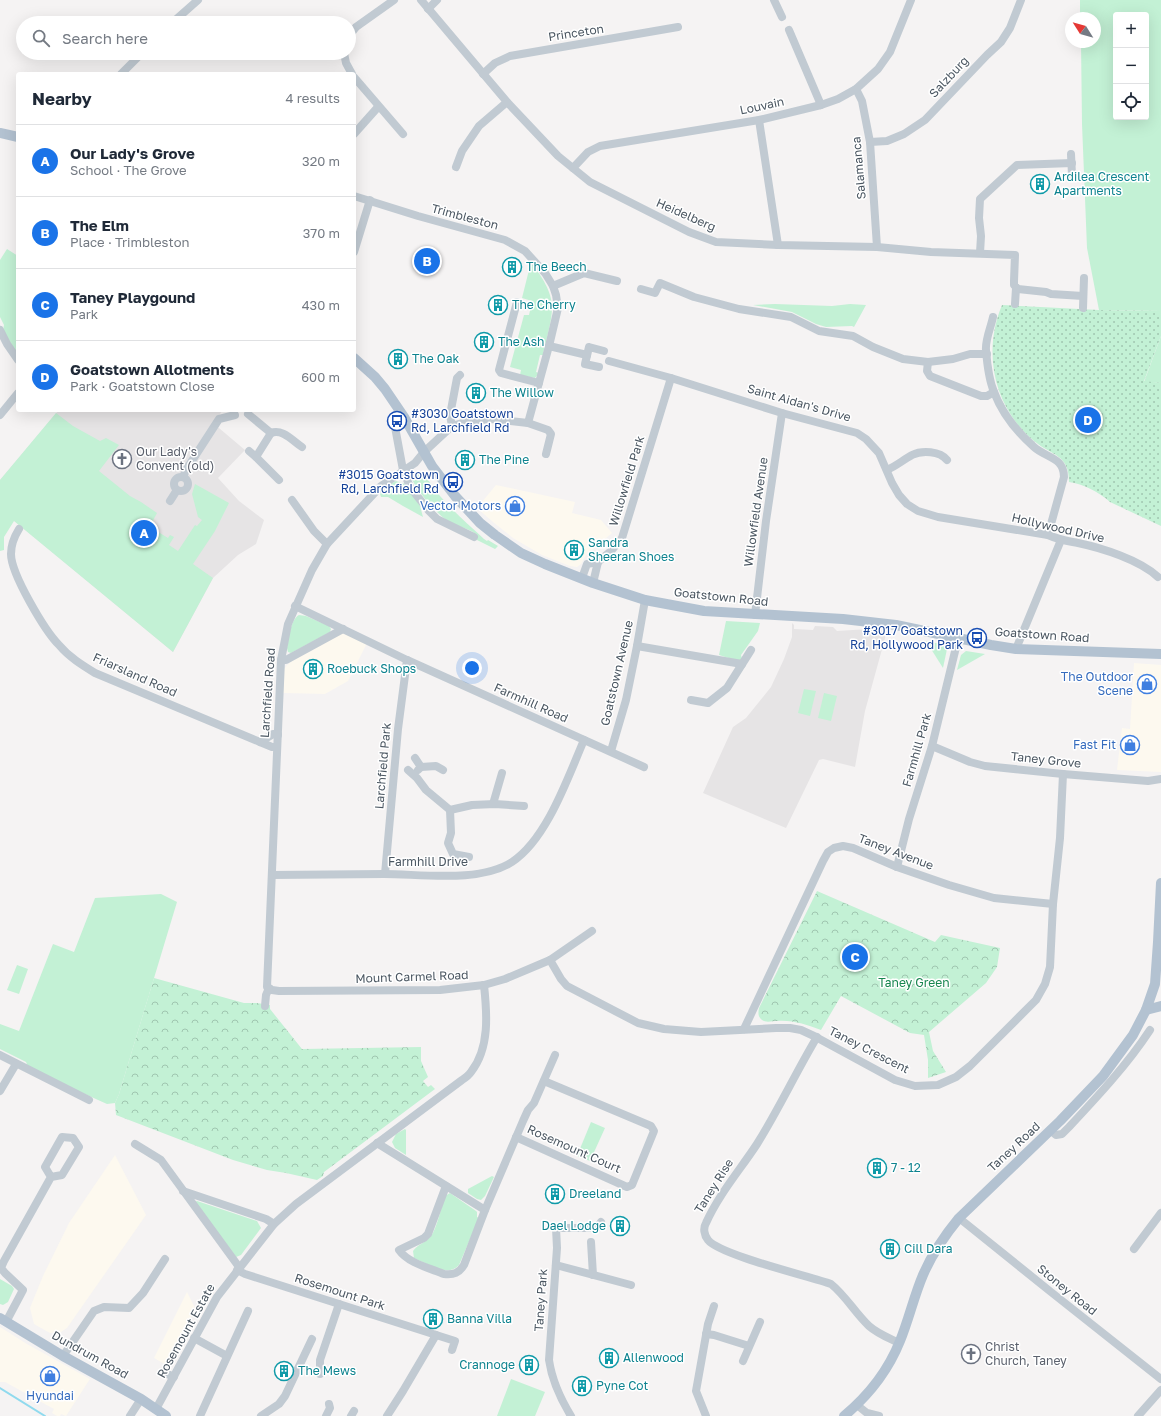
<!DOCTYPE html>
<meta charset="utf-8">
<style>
body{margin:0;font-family:"Golos Text",sans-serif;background:#f6f6f7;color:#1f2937}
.controls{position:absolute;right:12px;top:12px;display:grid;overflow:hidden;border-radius:4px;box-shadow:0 4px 16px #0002}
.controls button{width:36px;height:36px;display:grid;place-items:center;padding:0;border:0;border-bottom:1px solid #e0e1e3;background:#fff;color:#1f2937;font:20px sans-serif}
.compass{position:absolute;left:1065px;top:12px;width:36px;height:36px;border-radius:50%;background:#fff;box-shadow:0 4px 16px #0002;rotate:307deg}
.you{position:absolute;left:472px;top:668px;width:14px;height:14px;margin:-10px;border:3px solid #fff;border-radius:50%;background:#1a73e8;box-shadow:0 0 0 6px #1a73e833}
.badge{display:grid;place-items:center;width:26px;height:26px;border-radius:50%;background:#1a73e8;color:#fff;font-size:13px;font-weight:700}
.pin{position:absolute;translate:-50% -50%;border:2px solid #fff;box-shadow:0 1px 4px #0006}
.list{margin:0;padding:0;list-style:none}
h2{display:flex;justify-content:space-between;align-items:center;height:52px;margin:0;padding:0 16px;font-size:17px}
h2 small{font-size:13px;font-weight:400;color:#747a83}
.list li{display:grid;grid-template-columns:26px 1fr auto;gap:12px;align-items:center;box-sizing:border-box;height:72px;padding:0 16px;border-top:1px solid #e0e1e3}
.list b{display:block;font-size:15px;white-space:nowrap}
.list p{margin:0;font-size:13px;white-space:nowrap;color:#747a83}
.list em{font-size:13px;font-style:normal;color:#747a83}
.icon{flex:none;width:22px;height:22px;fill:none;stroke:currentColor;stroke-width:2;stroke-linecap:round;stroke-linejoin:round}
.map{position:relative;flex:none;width:1161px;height:1416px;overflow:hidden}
.search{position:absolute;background:#fff;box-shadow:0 4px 16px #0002;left:16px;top:16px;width:340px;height:44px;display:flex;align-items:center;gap:10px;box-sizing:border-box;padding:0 14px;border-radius:22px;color:#747a83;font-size:15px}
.panel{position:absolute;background:#fff;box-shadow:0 4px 16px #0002;left:16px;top:72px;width:340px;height:340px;border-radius:4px}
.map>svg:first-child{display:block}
.commercial{fill:#fdf9ef}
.education{fill:#e6e4e5}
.grass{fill:#c3f1d5;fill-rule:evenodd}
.park{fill:url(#park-crowns)}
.garden{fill:url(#garden-dots)}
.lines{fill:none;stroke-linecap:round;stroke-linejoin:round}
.stream{stroke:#90daee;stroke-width:2}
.minor{stroke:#c1cad2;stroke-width:8}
.major{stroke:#b3c2d1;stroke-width:10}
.labels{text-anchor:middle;stroke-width:3;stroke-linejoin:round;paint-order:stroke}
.street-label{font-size:12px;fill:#4a5661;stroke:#fff}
.culture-label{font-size:12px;fill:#0d838f;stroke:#fff;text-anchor:start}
.transit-label{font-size:12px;fill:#164399;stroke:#fff;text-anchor:end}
.worship-label{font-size:12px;fill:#5b616d;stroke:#fff;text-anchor:start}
.shop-label{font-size:12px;fill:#366cbe;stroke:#fff;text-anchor:end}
.park-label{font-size:12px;fill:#17864f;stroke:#fff}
</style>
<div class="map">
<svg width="1161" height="1416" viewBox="0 0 1161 1416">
<defs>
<pattern id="park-crowns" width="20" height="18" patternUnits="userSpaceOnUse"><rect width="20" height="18" fill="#c3f1d5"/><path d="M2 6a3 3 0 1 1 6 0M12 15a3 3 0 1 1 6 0" fill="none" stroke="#a0c6b0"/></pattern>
<pattern id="garden-dots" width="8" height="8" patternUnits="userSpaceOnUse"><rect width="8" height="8" fill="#c3f1d5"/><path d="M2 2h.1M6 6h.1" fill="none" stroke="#a0c6b0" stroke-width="1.8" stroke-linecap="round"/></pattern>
</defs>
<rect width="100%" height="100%" fill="#f5f3f3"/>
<g class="commercial">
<path d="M496,485L575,502L572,513L601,520L612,533L586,555L581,564L577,567L570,566L542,555L513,538L493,522L477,508Z"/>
<path d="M342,633H346L367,643L348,681L325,694L283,693L284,669L287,665L292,661Z"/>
<path d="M1134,663L1161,665V772L1117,770L1122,728L1130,729Z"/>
<path d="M115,1155L146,1215L67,1328L61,1332L50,1333L34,1324L30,1308L34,1298L43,1276L69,1223Z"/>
<path d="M187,1292L195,1308L168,1366L154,1358Z"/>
<path d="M0,1327L27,1344L90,1379L66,1416L61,1414L60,1416H57L52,1413L54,1409L5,1382H0Z"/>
</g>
<g class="education">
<path d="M59,410H223L213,423L245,450L218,478L239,501L264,520L256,544L238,555L213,578L173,652L0,509V480Z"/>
<path d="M792,623L794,625V629L813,630L815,626L833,627L837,631L869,629L887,631L865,711L855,767L823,759L819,760L786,828L703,793L733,727L746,718L771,687L784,659L792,637Z"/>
</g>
<g class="grass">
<path d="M1080,0H1161V311L1099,310L1087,248L1082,124L1081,42H1095V18H1080ZM1116,15H1146V117H1116Z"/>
<path d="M7,249L18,256V356L3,330L4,325L0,317V260Z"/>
<path d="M531,262C561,302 553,310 543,355H540L536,372L539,373L535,378L520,375L521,370L510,367L524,315H529L532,301L522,298Z"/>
<path d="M775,304L832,306L850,304L866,305L854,327L852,326L826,327L816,324L792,312L753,305Z"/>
<path d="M1161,336V383L1144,382Z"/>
<path d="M56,413L73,426L100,441L106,438L119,445L99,471L130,496L141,502L157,513L148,530L152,532L155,530L168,538L170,535L174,537L169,545L178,551L195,525L197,526L202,520L198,517L192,494L195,484L229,503L215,531L193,564L213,578L173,652L14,521L4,537V550L0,551V480Z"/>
<path d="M418,471H421C428,479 433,487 440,496C453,511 469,525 484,539L487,541L488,540L498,546L495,549L477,540L476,536L473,532C464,527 453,525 445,519C431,508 418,491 410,476Z"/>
<path d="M396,481L405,484L420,506L423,517L403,506L388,497H381L380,494L392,483Z"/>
<path d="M299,615L306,616L329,626L331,629L330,632L291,653L288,652L287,648C289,639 290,620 299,615Z"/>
<path d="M726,621L760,623L758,631L741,655L742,659L738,661L719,655Z"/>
<path d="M926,641L941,644L947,649L943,668Z"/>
<path d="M966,651L985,654L957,670L961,655Z"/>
<path d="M804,689L816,691L810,716L798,713Z"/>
<path d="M824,693L837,696L831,721L818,718Z"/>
<path d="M161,894L177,902L119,1094L115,1103L107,1104L29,1069L26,1062L0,1049V1024L19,1031L53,944L74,952L95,898Z"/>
<path d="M17,965L28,969L19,994L7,990Z"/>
<path d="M591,1122L605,1128L590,1161L577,1156Z"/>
<path d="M405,1129L406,1130V1155L395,1148L392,1142L396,1134Z"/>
<path d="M492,1176L494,1177L485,1196L481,1200L477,1199L468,1193V1189Z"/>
<path d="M450,1193L476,1211L477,1212V1217L479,1218L459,1265C448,1277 431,1265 418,1260L414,1258L413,1251C418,1244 425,1243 430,1237C436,1232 442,1205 445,1196Z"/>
<path d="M197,1201L257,1221L261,1228L241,1255L236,1257L195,1202Z"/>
<path d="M0,1279L12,1286L14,1289L8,1302L3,1305L0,1304Z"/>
<path d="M511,1379L545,1392L535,1416H497Z"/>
</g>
<g class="park">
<path d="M817,891L935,942L941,935L1000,948L997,967L986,983L929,1032L933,1051L946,1072L928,1078V1060L924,1035L910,1033L841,996L821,1030C807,1025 793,1020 778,1021C772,1021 766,1023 762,1020C758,1017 758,1013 759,1008Z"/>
<path d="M154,978L244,1003H257L270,1005V1009L302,1049L421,1047V1061L428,1077L423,1081L428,1087L431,1085L435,1089L324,1172L323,1176L317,1180L286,1173L267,1170L233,1160L116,1115L115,1103L119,1094Z"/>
</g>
<path class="garden" d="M1002,305L1099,310L1161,311V336L1144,381L1161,383V526L1110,502C1099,492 1083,484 1069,482C1069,454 1052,456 1034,441C994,408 982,353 1002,305Z"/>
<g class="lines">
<path class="stream" d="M0,1388L45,1416"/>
<g class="minor">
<path d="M421,0L507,102L558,156L590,182L689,232L716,242L778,245L877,247L931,252L1015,255L1014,281V285L1018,289L1046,292L1051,294L1083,296"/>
<path d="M774,0L782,17"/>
<path d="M428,9L437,0"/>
<path d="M172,23L198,0"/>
<path d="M789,30L821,105"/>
<path d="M349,36L356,27L394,0"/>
<path d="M344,53L346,63L352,74"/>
<path d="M121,74L142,53"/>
<path d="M483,74L495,63L510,56L678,27"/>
<path d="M354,77L403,134"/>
<path d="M856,89L862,101L870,142L877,247"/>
<path d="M759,120L778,245"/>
<path d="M354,134L378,107"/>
<path d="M870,142L887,141L904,134L925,120L987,55L1001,42L1010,28L1021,0"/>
<path d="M1071,154L1072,175"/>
<path d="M456,167L462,151L479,126L507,102"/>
<path d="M573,168L588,152L600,146L759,120L821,105L838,99L856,89L878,69L890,52L911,0"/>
<path d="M354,196L418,216L505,240L525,251L545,273L553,286L556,295L558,308L549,346L528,423"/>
<path d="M354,252L370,200"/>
<path d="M980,253L981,236L979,218L980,199L1017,165L1072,163"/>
<path d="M553,286L584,273L617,281"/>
<path d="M641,289L655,293L660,283L694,297L739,309L791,317L819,331L853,336L873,347L903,359L928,362L953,359L970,354H987"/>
<path d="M517,302L499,370L501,373L539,383"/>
<path d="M1015,304L1016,288"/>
<path d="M1083,308L1084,278"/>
<path d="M993,317C991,327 985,340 986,350C987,363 989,380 994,392C1002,413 1017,432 1034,447C1046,458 1064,457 1064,477L1048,535"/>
<path d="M0,330L7,344L18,360"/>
<path d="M549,346L587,355"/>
<path d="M609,361L671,378L782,413L857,433L866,439L879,453L892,483L899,495L907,504L918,511L938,517L1048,535C1059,540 1068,541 1078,543C1102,548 1140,560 1158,577"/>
<path d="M928,362L927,371L930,376L981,396H987L994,392"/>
<path d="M599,367L585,364L589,347L604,351"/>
<path d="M248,414L271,433C282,428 293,441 302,447"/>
<path d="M0,415L18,393"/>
<path d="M452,426L450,415L457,378L460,375"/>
<path d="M395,427L403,470L410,487L429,511L437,519L474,537"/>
<path d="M271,433L256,457L279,480"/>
<path d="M249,451L256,457"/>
<path d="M546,454L551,434L548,430L528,423L493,419L469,421L452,426L424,452L415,463L381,486L327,544L312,570L288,624L281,660L267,987L272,990L279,991L440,990L484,985L505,979L550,960L592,931"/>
<path d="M887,470C896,466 903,460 912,455C922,450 940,451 947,460"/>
<circle cx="181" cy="484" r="7"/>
<path d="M183,477L186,470L219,419L235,415"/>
<path d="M292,500L314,531L327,544"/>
<path d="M170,501L177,490"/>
<path d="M19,529C14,537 11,545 11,554C11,574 45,631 59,645C69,657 82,665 95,673L260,742L272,747H277"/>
<path d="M582,578L587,564L598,562"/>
<path d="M593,583L598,562L611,551L622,538L671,378"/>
<path d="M295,606L407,660L644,767"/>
<path d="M755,615L766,521L782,413"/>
<path d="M637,646L742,664"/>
<path d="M1016,649L1061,540"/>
<path d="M281,660H286L343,629"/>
<path d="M691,700L708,703L727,688L751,650"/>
<path d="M260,742L273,734L278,735"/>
<path d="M932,746L970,762L985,766L1063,774L1148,781L1161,779"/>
<path d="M611,751L626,700L637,646L645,600"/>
<path d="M415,758L421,767L418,770"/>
<path d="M421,767L436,766L443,770"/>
<path d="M408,770L417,778L426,790L450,810L472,805L495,804L524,806"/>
<path d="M493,804L502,773"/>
<path d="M450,810L451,833L448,843L453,854L469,857"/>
<path d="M897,867L909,819L932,746L958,639"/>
<path d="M385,874L398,729L407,660"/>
<path d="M272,875C309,875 347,874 384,874C421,874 480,883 512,862C547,839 568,777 584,740"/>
<path d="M550,960L561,979L567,986L638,1023L664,1029L701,1032L776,1028H790L801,1030L814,1036L895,1080L915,1086L938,1085L956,1077L970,1066L1036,1000L1045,984L1050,967L1053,904L1060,838L1063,774"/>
<path d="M265,1006L266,995L269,988"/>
<path d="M744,1029L823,861L828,852L834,848L843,846L853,848L897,867L949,885L994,898L1053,904"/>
<path d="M817,1037C796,1072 779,1109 757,1144C740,1170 719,1194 706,1223C703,1228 704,1235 708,1240C720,1255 808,1276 831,1284C846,1296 855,1313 869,1326C878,1334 889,1338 899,1343"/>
<path d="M0,1055L89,1100"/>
<path d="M0,1091L16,1064"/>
<path d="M1050,1130L1056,1135L1062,1134L1069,1127C1098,1096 1127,1065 1150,1030"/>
<path d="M516,1137L627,1187L632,1185L654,1131L651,1126L544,1081"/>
<path d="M377,1143L485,1210"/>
<path d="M135,1144L161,1160L239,1267"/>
<path d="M446,1186L428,1234L424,1238L399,1250C408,1263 429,1268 444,1274C454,1275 459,1273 464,1265L485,1210L523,1121L528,1110L534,1103L555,1055"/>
<path d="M183,1191L266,1219L274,1224"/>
<path d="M959,1218L1051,1292L1161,1379"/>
<path d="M591,1242L593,1275"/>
<path d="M1134,1249L1161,1213"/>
<path d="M556,1265L631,1285"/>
<path d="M237,1270L245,1274L455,1341L452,1350"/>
<path d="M6,1322L23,1290L5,1273L1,1268L4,1261L51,1177L45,1167L62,1137L73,1138L79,1147L62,1175L51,1177"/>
<path d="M706,1334L714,1335L749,1346"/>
<path d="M194,1338L227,1356"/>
<path d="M63,1356L94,1311L104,1307L129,1308L143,1293L165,1259"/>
<path d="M743,1361L760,1322"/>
<path d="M165,1373L174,1377"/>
<path d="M320,1374V1360L339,1304"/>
<path d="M857,1405L867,1413L879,1416"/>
<path d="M156,1409L217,1297L274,1224L296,1204L462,1080C465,1078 469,1075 471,1072C490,1048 487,1013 484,985"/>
<path d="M130,1416L141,1399"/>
<path d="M200,1416L248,1311"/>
<path d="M261,1416L279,1404L285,1396L312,1339"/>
<path d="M326,1416L330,1408L329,1404"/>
<path d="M351,1416L354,1411"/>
<path d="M387,1416L403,1391L436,1335"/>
<path d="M571,1416C560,1398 552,1381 549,1360L557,1248L556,1228H597L601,1222"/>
<path d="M706,1416L696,1391L708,1324L714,1306"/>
<path d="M1138,1416L1161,1390"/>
</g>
<g class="major">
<path d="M0,133L18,137"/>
<path d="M354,358L375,377L385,389L404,417L432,466L455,496L480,523L495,535L521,553L545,564L593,583L645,600L704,611L843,619L896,625L991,645L1016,649L1161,654"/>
<path d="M1146,1010L1161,1006"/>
<path d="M0,1318L63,1356L141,1399L166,1416"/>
<path d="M844,1416C868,1396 888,1371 900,1341C909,1319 914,1296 923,1275C932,1254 945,1235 959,1218L1060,1121L1103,1076L1133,1035L1146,1010L1155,984L1158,942L1161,883"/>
</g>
</g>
<defs>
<symbol id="building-ring" viewBox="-11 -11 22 22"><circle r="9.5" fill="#fff" stroke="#0f9aa8" stroke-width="1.5"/><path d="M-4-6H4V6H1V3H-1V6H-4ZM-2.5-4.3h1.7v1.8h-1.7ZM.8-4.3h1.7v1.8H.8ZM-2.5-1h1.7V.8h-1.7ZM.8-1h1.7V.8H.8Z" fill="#0f9aa8"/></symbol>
<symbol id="bus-ring" viewBox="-11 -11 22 22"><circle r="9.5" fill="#fff" stroke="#1a4fb4" stroke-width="1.5"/><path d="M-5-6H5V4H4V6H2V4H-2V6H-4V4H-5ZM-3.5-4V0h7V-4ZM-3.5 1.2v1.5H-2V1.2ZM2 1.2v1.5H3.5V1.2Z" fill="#1a4fb4"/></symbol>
<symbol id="church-ring" viewBox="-11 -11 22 22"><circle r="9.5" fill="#fff" stroke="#6b7280" stroke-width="1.5"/><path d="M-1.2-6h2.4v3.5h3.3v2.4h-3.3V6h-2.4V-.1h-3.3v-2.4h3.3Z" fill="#6b7280"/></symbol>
<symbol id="shop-ring" viewBox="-11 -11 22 22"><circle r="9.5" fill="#fff" stroke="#3f7fe0" stroke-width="1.5"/><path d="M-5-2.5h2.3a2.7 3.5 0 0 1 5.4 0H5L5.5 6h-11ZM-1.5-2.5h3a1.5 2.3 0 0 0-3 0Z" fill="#3f7fe0"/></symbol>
</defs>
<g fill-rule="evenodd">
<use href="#building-ring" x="1029" y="173" width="22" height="22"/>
<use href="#building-ring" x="501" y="256" width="22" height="22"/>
<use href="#building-ring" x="487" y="294" width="22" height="22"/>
<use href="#building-ring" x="473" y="331" width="22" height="22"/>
<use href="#building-ring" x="387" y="348" width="22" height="22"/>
<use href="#building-ring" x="465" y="382" width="22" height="22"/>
<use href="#bus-ring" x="386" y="410" width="22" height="22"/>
<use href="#church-ring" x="111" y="448" width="22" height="22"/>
<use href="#building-ring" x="454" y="449" width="22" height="22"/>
<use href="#bus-ring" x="442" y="471" width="22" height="22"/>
<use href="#shop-ring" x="504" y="495" width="22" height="22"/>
<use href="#building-ring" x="563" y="539" width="22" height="22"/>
<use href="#bus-ring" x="966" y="627" width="22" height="22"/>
<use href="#building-ring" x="302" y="658" width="22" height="22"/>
<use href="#shop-ring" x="1136" y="673" width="22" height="22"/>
<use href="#shop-ring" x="1119" y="734" width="22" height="22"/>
<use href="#building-ring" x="866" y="1157" width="22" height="22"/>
<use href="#building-ring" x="544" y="1183" width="22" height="22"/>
<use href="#building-ring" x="609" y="1215" width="22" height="22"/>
<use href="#building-ring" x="879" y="1238" width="22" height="22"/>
<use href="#building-ring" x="422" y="1308" width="22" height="22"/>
<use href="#church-ring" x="960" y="1343" width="22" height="22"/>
<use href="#building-ring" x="598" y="1347" width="22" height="22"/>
<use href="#building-ring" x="518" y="1354" width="22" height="22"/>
<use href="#building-ring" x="273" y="1360" width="22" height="22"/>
<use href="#shop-ring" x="39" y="1365" width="22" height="22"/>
<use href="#building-ring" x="571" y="1375" width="22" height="22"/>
</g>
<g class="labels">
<g class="street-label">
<text transform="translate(576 33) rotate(-9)" y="4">Princeton</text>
<text transform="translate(949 77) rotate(-47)" y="4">Salzburg</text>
<text transform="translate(762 106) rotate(-12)" y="4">Louvain</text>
<text transform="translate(859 168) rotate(-95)" y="4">Salamanca</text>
<text transform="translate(686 215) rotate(24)" y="4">Heidelberg</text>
<text transform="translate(465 217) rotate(15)" y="4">Trimbleston</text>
<text transform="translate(799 403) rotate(16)" y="4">Saint Aidan's Drive</text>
<text transform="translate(627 481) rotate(-73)" y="4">Willowfield Park</text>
<text transform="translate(756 512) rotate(-82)" y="4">Willowfield Avenue</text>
<text transform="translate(1058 528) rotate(13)" y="4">Hollywood Drive</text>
<text transform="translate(721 597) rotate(6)" y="4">Goatstown Road</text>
<text transform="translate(1042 635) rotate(4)" y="4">Goatstown Road</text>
<text transform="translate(617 673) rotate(-77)" y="4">Goatstown Avenue</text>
<text transform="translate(135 675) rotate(24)" y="4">Friarsland Road</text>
<text transform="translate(268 693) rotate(-86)" y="4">Larchfield Road</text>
<text transform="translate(531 703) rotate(24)" y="4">Farmhill Road</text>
<text transform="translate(917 750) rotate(-74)" y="4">Farmhill Park</text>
<text transform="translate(1046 760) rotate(6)" y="4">Taney Grove</text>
<text transform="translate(383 766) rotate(-85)" y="4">Larchfield Park</text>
<text transform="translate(896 852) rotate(21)" y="4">Taney Avenue</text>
<text x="428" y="866">Farmhill Drive</text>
<text transform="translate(412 977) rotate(-2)" y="4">Mount Carmel Road</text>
<text transform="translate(869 1050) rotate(27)" y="4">Taney Crescent</text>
<text transform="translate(1014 1147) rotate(-43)" y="4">Taney Road</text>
<text transform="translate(574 1149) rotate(24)" y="4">Rosemount Court</text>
<text transform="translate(714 1186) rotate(-58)" y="4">Taney Rise</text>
<text transform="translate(1067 1290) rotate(39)" y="4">Stoney Road</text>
<text transform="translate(340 1292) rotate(18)" y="4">Rosemount Park</text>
<text transform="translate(541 1300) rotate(-86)" y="4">Taney Park</text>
<text transform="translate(186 1331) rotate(-61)" y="4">Rosemount Estate</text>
<text transform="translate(90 1355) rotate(29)" y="4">Dundrum Road</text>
</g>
<g class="culture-label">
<text x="1054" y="181">Ardilea Crescent<tspan x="1054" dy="14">Apartments</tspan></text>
<text x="526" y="271">The Beech</text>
<text x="512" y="309">The Cherry</text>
<text x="498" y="346">The Ash</text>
<text x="412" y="363">The Oak</text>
<text x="490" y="397">The Willow</text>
<text x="479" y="464">The Pine</text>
<text x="588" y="547">Sandra<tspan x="588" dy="14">Sheeran Shoes</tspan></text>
<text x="327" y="673">Roebuck Shops</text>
<text x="891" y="1172">7 - 12</text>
<text x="569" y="1198">Dreeland</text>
<text x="606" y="1230" text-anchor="end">Dael Lodge</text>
<text x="904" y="1253">Cill Dara</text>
<text x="447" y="1323">Banna Villa</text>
<text x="623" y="1362">Allenwood</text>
<text x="515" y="1369" text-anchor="end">Crannoge</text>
<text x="298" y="1375">The Mews</text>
<text x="596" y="1390">Pyne Cot</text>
</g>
<g class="transit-label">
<text x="411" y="418" text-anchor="start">#3030 Goatstown<tspan x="411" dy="14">Rd, Larchfield Rd</tspan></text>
<text x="439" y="479">#3015 Goatstown<tspan x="439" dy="14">Rd, Larchfield Rd</tspan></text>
<text x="963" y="635">#3017 Goatstown<tspan x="963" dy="14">Rd, Hollywood Park</tspan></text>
</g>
<g class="worship-label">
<text x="136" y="456">Our Lady's<tspan x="136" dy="14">Convent (old)</tspan></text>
<text x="985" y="1351">Christ<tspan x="985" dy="14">Church, Taney</tspan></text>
</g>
<g class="shop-label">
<text x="501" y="510">Vector Motors</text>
<text x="1133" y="681">The Outdoor<tspan x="1133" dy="14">Scene</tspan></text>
<text x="1116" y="749">Fast Fit</text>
<text x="50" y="1400" text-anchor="middle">Hyundai</text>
</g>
<g class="park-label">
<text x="914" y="987">Taney Green</text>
</g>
</g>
</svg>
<div class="controls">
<button>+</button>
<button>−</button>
<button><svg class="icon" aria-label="locate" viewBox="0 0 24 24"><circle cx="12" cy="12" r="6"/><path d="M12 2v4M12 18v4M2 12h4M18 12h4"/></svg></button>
</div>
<svg class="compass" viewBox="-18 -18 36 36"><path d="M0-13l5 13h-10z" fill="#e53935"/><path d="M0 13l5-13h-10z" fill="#747a83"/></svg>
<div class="you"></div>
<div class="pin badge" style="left:144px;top:533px">A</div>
<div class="pin badge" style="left:427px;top:261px">B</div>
<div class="pin badge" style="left:855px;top:957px">C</div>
<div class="pin badge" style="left:1088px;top:420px">D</div>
<div class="search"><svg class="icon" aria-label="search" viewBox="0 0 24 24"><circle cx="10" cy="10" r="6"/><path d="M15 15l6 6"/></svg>Search here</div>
<section class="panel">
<h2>Nearby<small>4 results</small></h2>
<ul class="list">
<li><span class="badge">A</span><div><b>Our Lady's Grove</b><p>School · The Grove</p></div><em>320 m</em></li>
<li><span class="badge">B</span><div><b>The Elm</b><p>Place · Trimbleston</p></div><em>370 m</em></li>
<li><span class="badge">C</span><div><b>Taney Playgound</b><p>Park</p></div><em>430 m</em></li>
<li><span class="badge">D</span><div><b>Goatstown Allotments</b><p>Park · Goatstown Close</p></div><em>600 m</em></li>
</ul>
</section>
</div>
